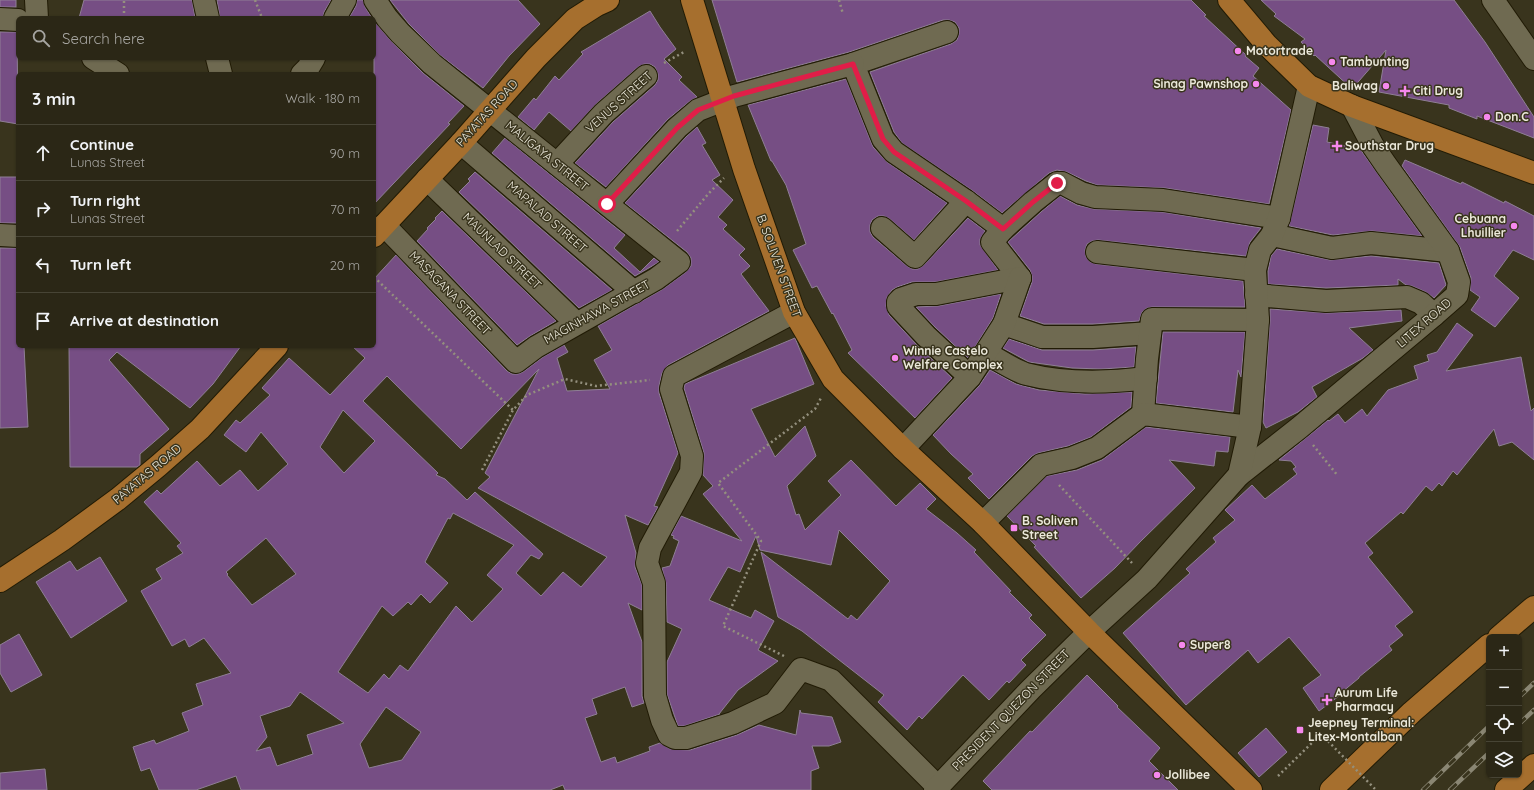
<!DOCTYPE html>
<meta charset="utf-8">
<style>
body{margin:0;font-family:Quicksand,sans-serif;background:#373323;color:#f1f3f6}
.controls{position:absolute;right:12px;bottom:12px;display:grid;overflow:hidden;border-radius:6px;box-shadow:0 1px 3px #0004}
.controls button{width:36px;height:36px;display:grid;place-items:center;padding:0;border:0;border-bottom:1px solid #474435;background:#2b2716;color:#f1f3f6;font:20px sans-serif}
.stop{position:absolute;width:12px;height:12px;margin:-9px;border:3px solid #e11d48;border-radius:50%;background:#fff}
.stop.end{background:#e11d48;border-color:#fff;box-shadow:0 1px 4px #0008}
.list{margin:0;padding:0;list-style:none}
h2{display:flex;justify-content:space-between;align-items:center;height:52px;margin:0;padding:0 16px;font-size:17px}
h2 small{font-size:13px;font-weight:400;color:#a6a5a1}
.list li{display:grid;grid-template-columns:26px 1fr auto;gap:12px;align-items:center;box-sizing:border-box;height:56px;padding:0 16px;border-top:1px solid #474435}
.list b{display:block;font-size:15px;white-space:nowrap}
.list p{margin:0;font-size:13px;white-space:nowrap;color:#a6a5a1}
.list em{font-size:13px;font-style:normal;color:#a6a5a1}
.icon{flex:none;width:22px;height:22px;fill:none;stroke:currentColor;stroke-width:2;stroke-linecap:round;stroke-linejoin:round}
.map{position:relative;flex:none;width:1534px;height:790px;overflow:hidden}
.search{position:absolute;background:#2b2716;box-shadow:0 1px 3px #0004;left:16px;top:16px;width:360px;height:44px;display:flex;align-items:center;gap:10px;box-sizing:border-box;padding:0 14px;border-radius:6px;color:#a6a5a1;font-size:15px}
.panel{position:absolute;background:#2b2716;box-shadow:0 1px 3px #0004;left:16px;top:72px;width:360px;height:276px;border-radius:6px}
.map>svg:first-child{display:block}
.building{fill:#764e84;stroke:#8f7f95;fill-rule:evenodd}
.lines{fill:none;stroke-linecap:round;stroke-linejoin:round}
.minor-casing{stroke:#211b05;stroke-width:24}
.major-casing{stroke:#211b05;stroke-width:24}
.path{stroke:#94907e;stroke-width:2.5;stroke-dasharray:2 3;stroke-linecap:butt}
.minor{stroke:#6f6a51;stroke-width:22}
.major{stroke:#a66f2e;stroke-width:22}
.rail-casing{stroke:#8a8673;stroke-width:4.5}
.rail{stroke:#39341d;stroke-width:3;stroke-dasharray:9;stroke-linecap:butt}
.path-bridge{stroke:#94907e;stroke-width:2.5;stroke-dasharray:2 3;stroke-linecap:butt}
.route{stroke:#e11d48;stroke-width:5}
.poi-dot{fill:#f688ed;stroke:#39341d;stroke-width:1.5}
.labels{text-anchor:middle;stroke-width:3;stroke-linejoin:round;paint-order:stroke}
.poi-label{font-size:12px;font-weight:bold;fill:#ece9db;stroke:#39341d;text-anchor:start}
.street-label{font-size:12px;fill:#ece9db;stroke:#39341d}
</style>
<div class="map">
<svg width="1534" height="790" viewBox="0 0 1534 790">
<rect width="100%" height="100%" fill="#39341d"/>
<g class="building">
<rect x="0" y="0" width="16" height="7"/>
<path d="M84,0H192L195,18H79Z"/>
<path d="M217,0H331L324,12L323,18H220Z"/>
<path d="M357,0H363L365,7L372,18H349L356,6Z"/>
<path d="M390,0H518L540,24L509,56L483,88L440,55L409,24Z"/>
<path d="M712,0H1191L1206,15L1204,16L1246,55L1245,56L1259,68L1253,76L1291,110L1269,204L1165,188L1097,185L1086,181L1067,172L1057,170L1049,173L1002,213L973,191L902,143L894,132L870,72L951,44L957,40L959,34V28L955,22L949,20H943L849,52L737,82Z"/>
<path d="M1261,0H1454L1485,42L1534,117V138L1477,116V119L1449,108V105L1379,92L1386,50L1352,89L1315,55L1314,56L1301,42L1305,39L1274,16L1276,14Z"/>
<path d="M650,11L660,27L676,49L664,59L682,77L679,80L697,97L690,101L668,119L606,187L575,163L613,122L655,85L658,80V74L655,67L650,64H644L638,67L596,104L571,131L549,112L534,130L518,117L534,98L536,100L555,76L559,80L583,54L581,52Z"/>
<path d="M374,21L391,41L423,73L464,106L448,123L450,124L374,204Z"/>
<path d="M0,32H17L18,124L0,121Z"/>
<path d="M846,79L873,147L887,162L947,203L914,240L890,219L884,216H878L872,220L870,225V232L873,237L907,266L912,269H918L924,265L968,218L985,231L980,239V245L998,270L935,282H912L897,287L892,290L887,297L886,306L889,315L917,345L952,378L915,418L848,353L852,350L833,313L832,314L817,286L812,288L793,250L806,244L786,185L772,161H771L748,105Z"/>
<path d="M1313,125L1329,128L1327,142L1360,149L1422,236L1372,231L1333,235L1289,226Z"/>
<path d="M697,127L706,143L702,145L720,175L712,180L733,200L718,217L727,225L723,229L745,249L739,255L750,266L741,274L769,311L668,365L662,373L659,386V393L678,453L654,506L658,507L648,525L625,515L636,553L635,567L642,585V610L628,603L642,642V696L644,703L632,707L625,687L592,699L597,714L585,718L601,762L615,757L617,763L650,751L649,747L660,743L670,749L690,750L737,735L759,725L796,735L800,710L801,713L832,717L841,742L829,746H812L819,768L811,771V790H565L563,785L550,790H241L236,776L196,790H159L150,768L141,771L133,747L154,740L156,744L189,731L182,713L203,705L196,684L231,673L204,638L189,647L185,639L172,646L141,591L162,579L156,569L183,553L177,546L181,543L144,502L157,490L161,494L197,461L220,486L240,470L258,491L288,464L261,432L246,452L224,435L236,420L240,423L270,395L262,388L289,358L330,395L365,358L352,346H374V279L396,255L507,371L512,374H518L523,372L543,357L564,345L568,352L557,358L567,391L610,389L594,360L612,350L598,326L663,289L686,272L691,266V258L687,252L625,203L686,137ZM539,369L485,473L490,477L478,488L607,557L581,587L563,572L541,596L516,573L531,555L539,559L543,554L475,492L467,500L445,479L436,475L438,473L363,401L387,376L461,449ZM343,410L375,441L344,473L320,447ZM453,513L514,545L487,575L503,589L472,622L456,606L408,671L400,665L389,679L384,674L368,693L338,672L382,606L393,616L408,602L411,605L421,594L430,603L448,583L425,562L448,518L450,519ZM266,538L296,574L252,605L227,575L228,574L226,572ZM300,692L344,723L307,735L313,754L277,766L270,747L256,751L267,737L260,716L290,706ZM386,707L421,732L402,760L369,768L360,744Z"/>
<path d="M505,138L625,235L614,248L640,272L654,258L659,262L635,276L492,153Z"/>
<path d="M1405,160L1461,184L1462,182L1504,203L1505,201L1534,216V260L1513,250L1494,276L1519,298L1495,327L1471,310L1480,297L1470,290L1471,278L1460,247L1402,166Z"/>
<path d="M475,172L612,290L579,308L459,192L470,181L468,179Z"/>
<rect x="0" y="177" width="18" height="46"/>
<path d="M1060,196L1077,205L1094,209L1162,212L1261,228L1250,242L1246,256L1098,240L1092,241L1087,244L1085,250L1086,257L1090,262L1096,264L1243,281L1245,307H1152L1147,308L1142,312L1139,321L1093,324H1044L1020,316L1032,282V276L1030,270L1008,242L1041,212Z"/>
<path d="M442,211L556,321L530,336L517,345L417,241L428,229L427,228L436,219L435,218Z"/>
<path d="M0,248H18V346H24L28,427L0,428Z"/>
<path d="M1277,249L1330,260L1371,256L1439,263L1446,285L1434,298L1426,292L1412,286L1406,285L1398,279V285L1326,288L1268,284V271L1271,256Z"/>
<path d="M1001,294L993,318L968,358L935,327L916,307L938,306Z"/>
<path d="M1270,309L1327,313L1401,310L1402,321L1349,328L1373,350L1363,358L1312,387L1317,397L1298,412L1266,428L1263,422L1270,321Z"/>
<path d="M1457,323L1473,335L1446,371L1521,357L1531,411L1534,408V460L1512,442L1499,446L1494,429L1457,475L1453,471L1442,486L1439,483L1432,491L1426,486L1403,514L1401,512L1365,543L1373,553L1368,557L1413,612L1395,626L1403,635L1389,646L1392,650L1359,677V678L1342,692L1343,693L1319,711L1303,688L1321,675L1289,637L1258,663L1248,650L1186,705L1123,633L1190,573L1186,569L1216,542L1213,538L1235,520L1225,510L1252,485L1265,499L1297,474L1293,469L1296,467L1291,461L1279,460L1328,420L1329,421L1338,414L1345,423L1362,409L1367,416L1388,390L1418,379L1414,366L1429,361L1427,355L1437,352Z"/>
<path d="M1163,332H1245L1241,377L1238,370L1233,412L1156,403Z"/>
<path d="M795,338L814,384L751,409L775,457L805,426L816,456L787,486L796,515L799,514L805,530L841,495L828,481L851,460L896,506L920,483L936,499L926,509L957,533L976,550L974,552L1011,591L1009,592L1032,615L1029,618L1046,635L1021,660L1026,665L1009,683L1007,681L989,700L963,675L922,719L919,716L907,730L878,702L884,695L802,631L778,617L761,552L848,619L851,615L857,620L890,581L839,530L831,565L760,550L756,536L740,572L728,567L709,600L751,618L755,610L774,621L758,650L778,661L738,690L719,714H720L684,726H678L667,694V662L682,629L667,622L666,583L662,568L670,566L679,541L673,538L674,536L671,535L681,516L742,541L703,494L713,486L703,475L704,453L684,388L685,384Z"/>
<path d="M1009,339L1042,350H1093L1136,347L1134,367L1101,369L1072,368L1029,362L1003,348Z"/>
<path d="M69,346H241L213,384L190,408L117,352L109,360L169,429L140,454V465L137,467H70Z"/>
<path d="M990,370L1016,384L1039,390L1085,394L1132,392L1131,407L1091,437L1068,446L1038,453L1032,456L989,499L968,478L973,474L951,454L933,435L979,386Z"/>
<path d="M1146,427L1230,437L1228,452L1216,451L1214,466L1169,460L1195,488L1141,541L1115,568L1081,598L1034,547L1036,546L1007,516L1047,476L1077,470L1102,460Z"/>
<path d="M100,557L127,601L71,638L36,582L70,561L77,571Z"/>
<path d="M19,634L42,675L11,692L0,673V645Z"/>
<path d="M1087,675L1118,706L1117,707L1160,748L1149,761L1178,790H992L983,781L1030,731L1032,732Z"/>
<path d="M1266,728L1287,752L1259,777L1238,753Z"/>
<path d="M45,769L47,790H0V773Z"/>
</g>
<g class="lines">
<defs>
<g id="minor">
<path d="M36,0L37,18"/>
<path d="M204,0L208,18"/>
<path d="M375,0L387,18L400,33L432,64L679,262L656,279L536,347L516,362L384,225"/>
<path d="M1493,0L1534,59"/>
<path d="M335,18L345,0"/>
<path d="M0,19L18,20"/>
<path d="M947,32L853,64L883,139L894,152L966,201L1003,229"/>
<path d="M93,58L118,74"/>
<path d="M217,58L221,74"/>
<path d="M302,74L308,68L314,58"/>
<path d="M461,143L634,292"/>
<path d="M557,164L604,113L646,76"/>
<path d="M427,179L576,323"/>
<path d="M607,204L677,128L698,110L734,96L853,64"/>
<path d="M882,228L915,257L966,201"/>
<path d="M0,235L18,236"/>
<path d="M1272,235L1332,248L1371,243L1448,251"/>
<path d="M1097,252L1255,270"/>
<path d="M1020,278L992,242L1003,229L1033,202L1057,183H1062L1081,193L1095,197L1163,200L1279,218"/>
<path d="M1256,295L1326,301L1407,297L1421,303L1434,315"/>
<path d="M794,312L674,376L671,389L692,456L691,472L650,548L647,563L654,583L655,696L662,720L669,735L675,738H686L733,723L775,703L801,669L831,680L937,786"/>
<path d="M1004,324L1042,337H1093L1150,333"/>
<path d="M986,353C997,359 1015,371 1026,374C1065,384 1107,383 1146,378"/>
<path d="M970,377L926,336L898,306V302L901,299L916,294H936L1020,278"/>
<path d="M1143,414L1147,359L1152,319L1258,320"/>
<path d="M903,449L970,377L1004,324L1020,278"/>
<path d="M1239,475L1299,428L1434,315L1457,295L1459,282L1448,251L1386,165L1373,146L1352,106"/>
<path d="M983,523L1041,465L1072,458L1097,448L1143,414L1250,427"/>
<path d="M935,790L1031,689L1089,632L1147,579L1239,475L1250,427L1258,320L1255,270L1260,250L1272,235L1279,218L1309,86"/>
</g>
<g id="major">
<path d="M692,0L744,169L794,312L833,379L903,449L983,523L1089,632L1251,790"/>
<path d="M1229,0L1266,44L1309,86L1352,106L1534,173"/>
<path d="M374,236L461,143L536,58L575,19L597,5L608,0"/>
<path d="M0,581L62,540L118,499L158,466L200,429L277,346"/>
<path d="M1499,637L1534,607"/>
<path d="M1331,790L1412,712L1489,645"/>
<path d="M1506,790L1534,765"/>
</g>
</defs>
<use href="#minor" class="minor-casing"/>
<use href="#major" class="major-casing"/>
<g class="path">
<path d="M255,0L262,18"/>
<path d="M839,0L843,14"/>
<path d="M124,18V0"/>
<path d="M664,63L684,52"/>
<path d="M677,231L709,193L724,178"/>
<path d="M374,277L513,410"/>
<path d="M1313,445L1338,476"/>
<path d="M482,470L513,410L527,395L565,379L596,386L650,380"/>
<path d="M1059,485L1132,563"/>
<path d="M784,656L723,626L761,541L718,483L815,409L821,398"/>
<path d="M1278,776L1321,734"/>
</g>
<use href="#minor" class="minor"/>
<use href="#major" class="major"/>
<defs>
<g id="rail">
<path d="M1519,697L1534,683"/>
<path d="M1519,724L1534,710"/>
<path d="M1423,790L1489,726"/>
<path d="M1450,790L1489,753"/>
</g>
</defs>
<use href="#rail" class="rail-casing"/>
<use href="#rail" class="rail"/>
<path class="path-bridge" d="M1321,734L1376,790"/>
</g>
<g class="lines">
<path class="route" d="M607,204L677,128L698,110L734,96L853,64L883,139L894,152L966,201L1003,229L1033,202L1057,183"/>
</g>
<g class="poi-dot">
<circle cx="1238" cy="51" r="4"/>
<circle cx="1332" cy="62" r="4"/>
<circle cx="1256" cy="84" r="4"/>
<circle cx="1386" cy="86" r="4"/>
<path d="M1403 85h4v4h4v4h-4v4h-4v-4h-4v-4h4z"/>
<circle cx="1487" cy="117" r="4"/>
<path d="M1335 140h4v4h4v4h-4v4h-4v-4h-4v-4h4z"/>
<circle cx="1514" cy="226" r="4"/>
<circle cx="895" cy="358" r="4"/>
<rect x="1010" y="524" width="8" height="8" rx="2"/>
<circle cx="1182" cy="645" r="4"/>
<path d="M1325 694h4v4h4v4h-4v4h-4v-4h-4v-4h4z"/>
<rect x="1296" y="726" width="8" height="8" rx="2"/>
<circle cx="1157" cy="775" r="4"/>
</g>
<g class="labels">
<g class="poi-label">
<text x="1246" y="55">Motortrade</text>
<text x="1340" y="66">Tambunting</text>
<text x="1248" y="88" text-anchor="end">Sinag Pawnshop</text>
<text x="1378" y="90" text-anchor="end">Baliwag</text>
<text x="1413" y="95">Citi Drug</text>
<text x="1495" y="121">Don.C</text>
<text x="1345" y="150">Southstar Drug</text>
<text x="1506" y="223" text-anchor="end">Cebuana<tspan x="1506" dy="14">Lhuillier</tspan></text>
<text x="903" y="355">Winnie Castelo<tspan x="903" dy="14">Welfare Complex</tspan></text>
<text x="1022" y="525">B. Soliven<tspan x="1022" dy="14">Street</tspan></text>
<text x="1190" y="649">Super8</text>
<text x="1335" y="697">Aurum Life<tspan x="1335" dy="14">Pharmacy</tspan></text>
<text x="1308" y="727">Jeepney Terminal:<tspan x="1308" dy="14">Litex-Montalban</tspan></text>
<text x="1165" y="779">Jollibee</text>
</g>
<g class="street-label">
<text transform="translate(619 102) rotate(-42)" y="4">VENUS STREET</text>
<text transform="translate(487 113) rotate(-48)" y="4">PAYATAS ROAD</text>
<text transform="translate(547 156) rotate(39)" y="4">MALIGAYA STREET</text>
<text transform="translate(547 217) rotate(41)" y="4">MAPALAD STREET</text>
<text transform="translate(502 251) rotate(44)" y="4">MAUNLAD STREET</text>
<text transform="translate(779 266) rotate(70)" y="4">B. SOLIVEN STREET</text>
<text transform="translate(450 293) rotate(46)" y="4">MASAGANA STREET</text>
<text transform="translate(597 312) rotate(-29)" y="4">MAGINHAWA STREET</text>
<text transform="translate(1424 323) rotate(-41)" y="4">LITEX ROAD</text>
<text transform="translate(147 474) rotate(-40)" y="4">PAYATAS ROAD</text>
<text transform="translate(1011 710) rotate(-46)" y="4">PRESIDENT QUEZON STREET</text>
</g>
</g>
</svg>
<div class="controls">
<button>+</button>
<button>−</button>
<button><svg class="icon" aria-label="locate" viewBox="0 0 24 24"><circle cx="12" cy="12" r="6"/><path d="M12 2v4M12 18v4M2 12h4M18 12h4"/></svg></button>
<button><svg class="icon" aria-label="layers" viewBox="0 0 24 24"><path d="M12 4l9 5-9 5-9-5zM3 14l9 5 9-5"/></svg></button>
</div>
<div class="stop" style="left:607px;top:204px"></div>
<div class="stop end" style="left:1057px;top:183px"></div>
<div class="search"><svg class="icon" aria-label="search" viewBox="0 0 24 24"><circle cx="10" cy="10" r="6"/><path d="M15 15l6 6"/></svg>Search here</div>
<section class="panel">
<h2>3 min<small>Walk · 180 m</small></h2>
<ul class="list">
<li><svg class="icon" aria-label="ahead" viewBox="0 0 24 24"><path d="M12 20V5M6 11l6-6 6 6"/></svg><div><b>Continue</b><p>Lunas Street</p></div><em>90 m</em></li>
<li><svg class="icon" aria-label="right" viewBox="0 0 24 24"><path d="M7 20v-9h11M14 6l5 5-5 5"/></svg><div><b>Turn right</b><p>Lunas Street</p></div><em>70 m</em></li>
<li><svg class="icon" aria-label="left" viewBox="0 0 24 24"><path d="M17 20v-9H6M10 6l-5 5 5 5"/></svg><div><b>Turn left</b></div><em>20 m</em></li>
<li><svg class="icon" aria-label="arrive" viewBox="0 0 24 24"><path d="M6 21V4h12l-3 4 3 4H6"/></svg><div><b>Arrive at destination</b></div></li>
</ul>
</section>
</div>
